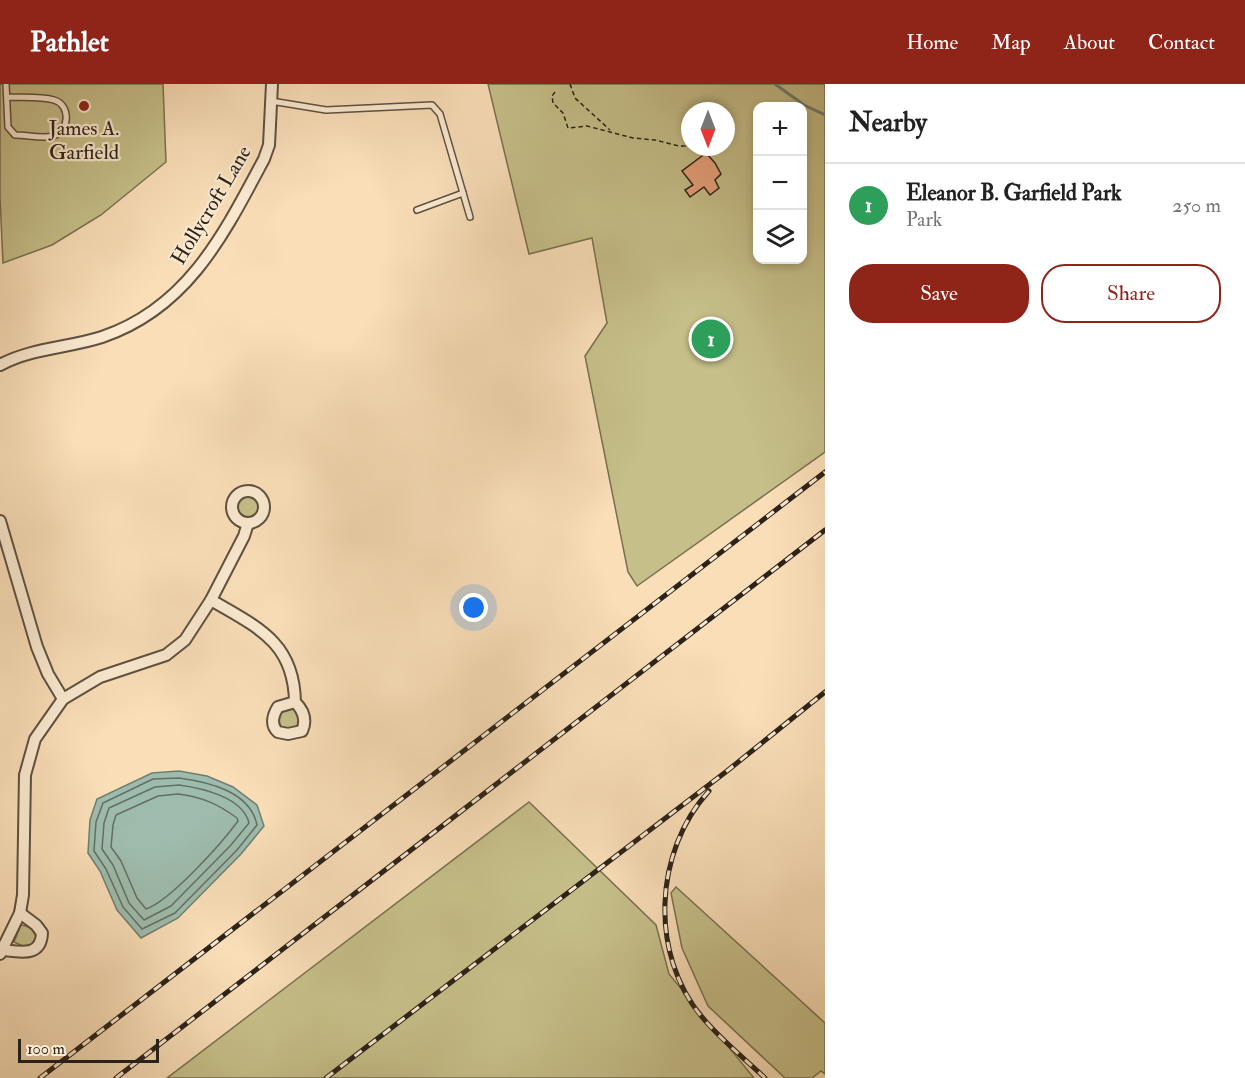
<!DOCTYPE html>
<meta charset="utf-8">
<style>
body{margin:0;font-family:"IM FELL Double Pica",serif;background:#f6f6f6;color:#222}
.controls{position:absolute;right:18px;top:18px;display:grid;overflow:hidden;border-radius:12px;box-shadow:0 3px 9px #0003}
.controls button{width:54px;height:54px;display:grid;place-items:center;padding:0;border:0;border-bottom:2px solid #e0e0e0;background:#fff;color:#222;font:30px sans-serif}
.compass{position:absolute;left:681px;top:18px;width:54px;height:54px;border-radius:50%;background:#fff;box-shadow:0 3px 9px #0003;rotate:180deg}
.scale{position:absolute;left:18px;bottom:15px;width:141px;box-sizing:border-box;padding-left:6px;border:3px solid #2b2219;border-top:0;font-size:16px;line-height:21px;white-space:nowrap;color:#2b2219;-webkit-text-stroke:4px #fbead1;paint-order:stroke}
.you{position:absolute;left:474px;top:524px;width:21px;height:21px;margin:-15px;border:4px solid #fff;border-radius:50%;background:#1a73e8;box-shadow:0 0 0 9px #1a73e833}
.badge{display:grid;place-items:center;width:39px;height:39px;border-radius:50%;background:#8f2418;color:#fff;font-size:20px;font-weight:700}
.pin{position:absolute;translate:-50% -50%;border:3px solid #fff;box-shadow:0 2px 6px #0006}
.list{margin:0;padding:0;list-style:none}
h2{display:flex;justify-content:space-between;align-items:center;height:78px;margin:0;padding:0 24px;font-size:26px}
h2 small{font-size:20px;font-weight:400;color:#767676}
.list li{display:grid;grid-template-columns:39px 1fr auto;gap:18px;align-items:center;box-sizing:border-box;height:84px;padding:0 24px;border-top:2px solid #e0e0e0}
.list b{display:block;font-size:22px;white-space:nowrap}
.list p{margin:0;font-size:20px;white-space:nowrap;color:#767676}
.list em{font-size:20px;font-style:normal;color:#767676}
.actions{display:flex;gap:12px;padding:18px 24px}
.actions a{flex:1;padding:14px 0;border:2px solid #8f2418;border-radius:24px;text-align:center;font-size:21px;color:#8f2418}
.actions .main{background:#8f2418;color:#fff}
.icon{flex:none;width:33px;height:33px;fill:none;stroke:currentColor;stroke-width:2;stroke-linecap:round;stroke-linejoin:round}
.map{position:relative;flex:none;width:825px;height:994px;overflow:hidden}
header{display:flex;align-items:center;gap:36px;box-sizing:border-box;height:84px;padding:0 30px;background:#8f2418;color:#fff}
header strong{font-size:28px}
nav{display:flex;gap:33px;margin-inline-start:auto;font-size:21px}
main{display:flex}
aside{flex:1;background:#fff}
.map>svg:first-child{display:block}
.green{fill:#c6bf89;stroke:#787051;stroke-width:1.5;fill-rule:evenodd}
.water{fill:#9ebcad;stroke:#707e72;stroke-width:1.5}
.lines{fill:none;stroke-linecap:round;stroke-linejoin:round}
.shore{stroke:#646f63;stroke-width:1.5}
.stream{stroke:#707e72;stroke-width:3}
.building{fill:#e9a27c;stroke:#2b2219;stroke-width:1.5}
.service-casing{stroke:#5e5141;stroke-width:8}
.minor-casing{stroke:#5e5141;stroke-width:14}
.path{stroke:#2b2219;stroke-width:1.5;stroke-dasharray:4.5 3;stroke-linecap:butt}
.service{stroke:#fbead1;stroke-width:5}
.minor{stroke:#fbead1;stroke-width:10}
.rail-casing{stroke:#2b2219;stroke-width:5}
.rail{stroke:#fbead1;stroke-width:3;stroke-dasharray:9;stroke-linecap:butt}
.poi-dot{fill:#8f2418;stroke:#fbead1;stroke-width:2}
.labels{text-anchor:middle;stroke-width:4.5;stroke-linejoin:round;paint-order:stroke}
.poi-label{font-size:21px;fill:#2b2219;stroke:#fbead1}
.street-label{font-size:21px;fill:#2b2219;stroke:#fbead1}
</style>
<header>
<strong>Pathlet</strong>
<nav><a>Home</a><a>Map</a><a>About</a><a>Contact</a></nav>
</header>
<main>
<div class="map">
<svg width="825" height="994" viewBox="0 0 825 994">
<rect width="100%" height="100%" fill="#f9deb8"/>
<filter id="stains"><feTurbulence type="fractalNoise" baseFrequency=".00333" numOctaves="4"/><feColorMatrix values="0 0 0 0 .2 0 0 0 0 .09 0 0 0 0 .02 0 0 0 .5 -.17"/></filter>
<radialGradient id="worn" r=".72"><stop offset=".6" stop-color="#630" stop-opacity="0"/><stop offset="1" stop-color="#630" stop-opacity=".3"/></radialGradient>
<g class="green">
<path d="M0,0H163L166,78L101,131L52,161L3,179L0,113Z"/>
<path d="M488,0H825V368L637,502L628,488L585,272L607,239L592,154L529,170ZM758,22H802V176H758ZM690,27H726V63H690Z"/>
<circle cx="248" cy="422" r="11"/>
<circle cx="288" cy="635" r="11"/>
<path d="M529,718L656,841L669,890L754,994H167Z"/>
<path d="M676,803L825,939V990L821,987L812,994H785L708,922L682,864L671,809Z"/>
<path d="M21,841C36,842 42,857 27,864L14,858Z"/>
</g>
<path class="water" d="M179,687L207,692L233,703L257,721L264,742L241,770L178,834L141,854L117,826L100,787L88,769L90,736L97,715L152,689Z"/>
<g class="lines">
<g class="shore">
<path d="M179,694C208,698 250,707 257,741L237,766L175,829L142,845L123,823L106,785L94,767L96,738L103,719L153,695Z"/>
<path d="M179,701C201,704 243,713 249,739L231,761L171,822L144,836L129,819L113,781L102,765L104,739L109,724L155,703Z"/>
<path d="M178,710C202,713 218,720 237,734L238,737C222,759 170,817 146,825L137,814L121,777L111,763L113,741L116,731L158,712Z"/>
</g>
<path class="stream" d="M775,0L804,21L825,31"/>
</g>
<path class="building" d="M706,69L715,79L721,90L715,96L719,104L710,111L704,103L690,113L685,106L693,101L682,87Z"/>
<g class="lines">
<defs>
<g id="service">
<path d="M6,0L8,43L15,51C27,51 43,55 53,52C70,47 71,21 54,16C40,12 22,14 7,13"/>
<path d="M271,17L326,26L432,21L440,30L470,133"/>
<path d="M417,126L463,109"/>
</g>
<g id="minor">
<path d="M0,281C31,264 68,264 102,253C188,224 224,150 264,75L269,61L272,0"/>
<circle cx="248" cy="423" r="16"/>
<path d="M0,437L37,563L48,590L63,615"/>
<path d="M211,516C257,543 294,558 295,618C303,626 307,636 302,647L288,650L278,648C270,641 273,631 278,623L295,618"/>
<path d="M3,866C21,868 41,873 42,849L36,841L20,829"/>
<path d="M0,870L20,829L23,811L25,691L35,655L63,615L100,593L166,571L185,556L211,516L244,452L248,439"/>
</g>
</defs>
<use href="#service" class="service-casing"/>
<use href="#minor" class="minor-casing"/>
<g class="path">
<path d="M570,0L575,14L610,46"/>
<path d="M555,8L552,12L553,19L563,29L568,44L587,42L633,54L655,56L679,62H690"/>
</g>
<use href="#service" class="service"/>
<use href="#minor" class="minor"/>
<defs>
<g id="rail">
<path d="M709,707C654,767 649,870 702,933C720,955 744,974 765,994"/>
<path d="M40,994L825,388"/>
<path d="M116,994L825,446"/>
<path d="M326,994L727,687L825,608"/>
</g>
</defs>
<use href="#rail" class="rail-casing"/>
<use href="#rail" class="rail"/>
</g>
<circle class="poi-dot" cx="84" cy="22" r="6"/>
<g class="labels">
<g class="poi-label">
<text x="84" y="51">James A.<tspan x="84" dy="24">Garfield</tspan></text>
</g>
<g class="street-label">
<text transform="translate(211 121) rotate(-59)" y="7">Hollycroft Lane</text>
</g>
</g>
<rect width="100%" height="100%" filter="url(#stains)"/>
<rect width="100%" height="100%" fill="url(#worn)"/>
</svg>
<div class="controls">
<button>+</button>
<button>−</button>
<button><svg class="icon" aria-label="layers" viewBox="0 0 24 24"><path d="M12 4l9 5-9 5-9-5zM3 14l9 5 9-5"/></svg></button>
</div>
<svg class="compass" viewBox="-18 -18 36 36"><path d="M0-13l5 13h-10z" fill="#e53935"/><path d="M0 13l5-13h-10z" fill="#767676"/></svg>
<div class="scale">100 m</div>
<div class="you"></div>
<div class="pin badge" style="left:711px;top:255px;background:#2e9e5b">1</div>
</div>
<aside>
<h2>Nearby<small></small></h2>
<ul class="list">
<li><span class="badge" style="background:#2e9e5b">1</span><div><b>Eleanor B. Garfield Park</b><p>Park</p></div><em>250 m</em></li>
</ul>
<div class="actions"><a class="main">Save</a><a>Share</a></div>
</aside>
</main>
